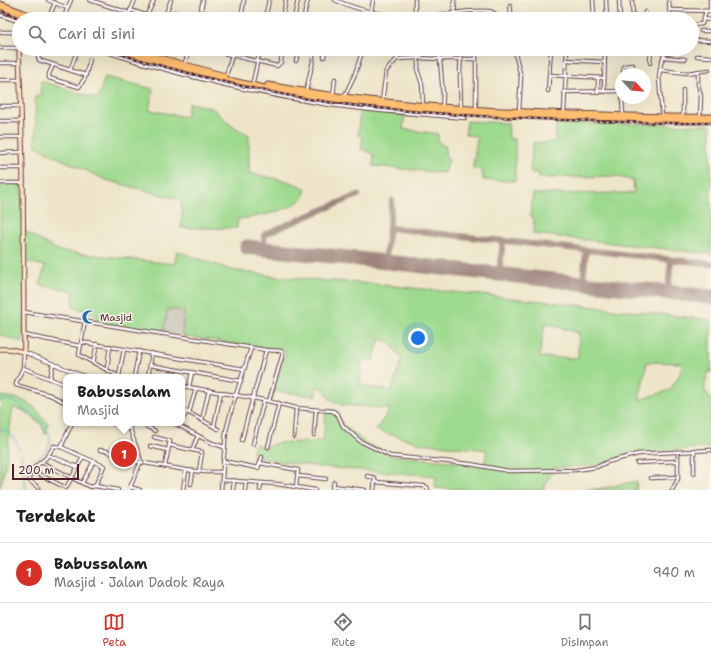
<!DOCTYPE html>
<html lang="id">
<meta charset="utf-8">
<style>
body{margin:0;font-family:"Shantell Sans",sans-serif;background:#f2f2f2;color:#222}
.compass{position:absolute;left:615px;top:68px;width:36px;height:36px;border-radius:50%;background:#fff;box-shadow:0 4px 16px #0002;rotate:116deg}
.scale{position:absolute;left:12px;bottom:10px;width:67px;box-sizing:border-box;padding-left:4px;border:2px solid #4a1f2b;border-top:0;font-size:11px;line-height:14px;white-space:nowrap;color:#4a1f2b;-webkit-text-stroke:3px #f7f3e8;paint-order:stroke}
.you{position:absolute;left:418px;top:338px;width:14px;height:14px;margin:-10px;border:3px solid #fff;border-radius:50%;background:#1a73e8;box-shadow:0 0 0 6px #1a73e833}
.badge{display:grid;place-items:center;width:26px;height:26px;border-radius:50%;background:#d93025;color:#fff;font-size:13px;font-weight:700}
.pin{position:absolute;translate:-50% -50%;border:2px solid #fff;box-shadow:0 1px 4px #0006}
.popup{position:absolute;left:63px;top:374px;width:122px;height:52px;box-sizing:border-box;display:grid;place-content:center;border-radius:8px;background:#fff;filter:drop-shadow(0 1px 3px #0005);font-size:13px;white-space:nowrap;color:#767676}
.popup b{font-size:15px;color:#222}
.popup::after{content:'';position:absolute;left:50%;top:100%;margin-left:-8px;border:8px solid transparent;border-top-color:#fff}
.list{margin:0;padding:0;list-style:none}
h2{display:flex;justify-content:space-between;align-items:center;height:52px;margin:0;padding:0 16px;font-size:17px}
h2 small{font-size:13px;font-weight:400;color:#767676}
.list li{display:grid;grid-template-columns:26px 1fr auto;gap:12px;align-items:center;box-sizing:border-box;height:60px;padding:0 16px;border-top:1px solid #e0e0e0}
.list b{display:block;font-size:15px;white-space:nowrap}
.list p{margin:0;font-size:13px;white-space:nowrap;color:#767676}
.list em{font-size:13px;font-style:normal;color:#767676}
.icon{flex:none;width:22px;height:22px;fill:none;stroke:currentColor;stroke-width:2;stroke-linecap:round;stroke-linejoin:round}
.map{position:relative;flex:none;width:711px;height:490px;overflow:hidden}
.search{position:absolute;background:#fff;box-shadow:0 4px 16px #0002;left:12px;right:12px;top:12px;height:44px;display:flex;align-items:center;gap:10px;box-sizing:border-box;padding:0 14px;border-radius:22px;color:#767676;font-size:15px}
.sheet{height:112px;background:#fff}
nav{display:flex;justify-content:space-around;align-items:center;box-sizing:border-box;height:56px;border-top:1px solid #e0e0e0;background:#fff;font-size:11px;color:#767676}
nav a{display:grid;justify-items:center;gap:2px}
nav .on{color:#d93025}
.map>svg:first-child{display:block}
.industrial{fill:#cbc3b8}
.green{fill:#9eda8e;stroke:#747c5c;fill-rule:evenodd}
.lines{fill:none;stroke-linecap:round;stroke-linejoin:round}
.stream{stroke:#4aa6c9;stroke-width:1}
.taxiway{stroke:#9c827a;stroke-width:6}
.runway{stroke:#9c827a;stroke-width:15}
.street-casing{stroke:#633d43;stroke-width:4.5}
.secondary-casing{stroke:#633d43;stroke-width:5.5}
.highway-casing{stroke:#633d43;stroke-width:7}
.street{stroke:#fff;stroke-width:2.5}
.secondary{stroke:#fee5c5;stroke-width:3.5}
.highway{stroke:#fcbd6f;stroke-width:5}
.rail-casing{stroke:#4a1f2b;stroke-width:2.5}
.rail{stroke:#f7f3e8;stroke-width:1;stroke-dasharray:3;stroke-linecap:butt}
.labels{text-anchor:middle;stroke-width:3;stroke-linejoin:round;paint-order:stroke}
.poi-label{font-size:10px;fill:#4a1f2b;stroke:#f7f3e8;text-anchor:start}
</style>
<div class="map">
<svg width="711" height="490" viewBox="0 0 711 490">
<rect width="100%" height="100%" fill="#f7f3e8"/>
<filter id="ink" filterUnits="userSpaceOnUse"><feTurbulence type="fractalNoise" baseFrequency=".025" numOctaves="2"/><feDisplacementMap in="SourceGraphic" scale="8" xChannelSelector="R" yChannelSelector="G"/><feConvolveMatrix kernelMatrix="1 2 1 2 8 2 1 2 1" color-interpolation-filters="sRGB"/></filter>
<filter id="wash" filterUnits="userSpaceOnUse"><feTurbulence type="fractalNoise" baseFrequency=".012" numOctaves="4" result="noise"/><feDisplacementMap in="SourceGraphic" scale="16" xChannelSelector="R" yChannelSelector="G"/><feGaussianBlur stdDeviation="0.9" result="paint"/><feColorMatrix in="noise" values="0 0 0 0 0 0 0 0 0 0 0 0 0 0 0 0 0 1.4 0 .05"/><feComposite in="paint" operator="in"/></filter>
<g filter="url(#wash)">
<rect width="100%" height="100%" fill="#eee5c9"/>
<path class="industrial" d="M168,309L184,311L182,336L163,333Z"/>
<g class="green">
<path d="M105,77L153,89L149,110L186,117L189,103L212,108L232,126L249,135V173L287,181L306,188C305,191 304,195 303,197C294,210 254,218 238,219L237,228H181L182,214L181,200L106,180L59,158L36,146L35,96L40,95L41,81L98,99Z"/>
<path d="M360,110L405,114L403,129L438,134V142L446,147L445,155L449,159L445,173L373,166L374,154L361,149L363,138L358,134Z"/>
<path d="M467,121L508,123L509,139H515V181L483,180L482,170L473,168L477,137L465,134Z"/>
<path d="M556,123L711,125V254L533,234L534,219L530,215L533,194L634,193L633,180L613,176L539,178V173H530L533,143L555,142Z"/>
<path d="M22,183L23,230L58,251L174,264L177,251L231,270L279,277L373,284L542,301L711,320V372H708L704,389L711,399V447L635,454L600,465L554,468L543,490H480L435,488L436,476L320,467L263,459L252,453L255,444L266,447L277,443L323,441L326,411H336L343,425L366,443L391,455L484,465L487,450L420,443L376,430L390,409L342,405L330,399L324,389L316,387V396L273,391L286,351L182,336L184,311L168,309L163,333L95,322L97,316L88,311L73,307L74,291L40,285L45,266L24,261L23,342L0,335V184ZM545,323L579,333L578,358L539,357ZM380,339L389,341L402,359L391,391L360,385L362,360L373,361ZM647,362L682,363L680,374L670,390L639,400Z"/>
<path d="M1,396C27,399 33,404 48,424L46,435L41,424L23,410L13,408C8,434 8,462 0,488V422Z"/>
<path d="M637,481L636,490H584L603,488Z"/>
</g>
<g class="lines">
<g class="stream">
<path d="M0,400C4,400 9,400 13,401C19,403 25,409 30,413C36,418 45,424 48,431C54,442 46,454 36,459"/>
<path d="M0,429C24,435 23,470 26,490"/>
<path d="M22,461L30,462"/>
</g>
<g class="taxiway">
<path d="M389,228L711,264"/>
<path d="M263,249L265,234L358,195"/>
<path d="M385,262L392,201"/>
<path d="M499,274L503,241"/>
<path d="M583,283L586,250"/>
<path d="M668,292L671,260"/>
</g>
<path class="runway" d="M247,247L711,297"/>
</g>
</g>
<g filter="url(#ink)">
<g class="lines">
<defs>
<g id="street">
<path d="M48,0L67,8"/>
<path d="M90,0L129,13"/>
<path d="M335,0C367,14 402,19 436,15C451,14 474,9 488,11C493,11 497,15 500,19"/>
<path d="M454,0L455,13"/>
<path d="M593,0L594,19"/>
<path d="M606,0L607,19"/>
<path d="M619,0L620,19"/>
<path d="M632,0L633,19"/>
<path d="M669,0L670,19"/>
<path d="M130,10L158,19"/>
<path d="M670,10L711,11"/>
<path d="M710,11V0"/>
<path d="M174,12L198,19"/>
<path d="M475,12V19"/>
<path d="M645,12V19"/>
<path d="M448,14V19"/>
<path d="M0,15L18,21"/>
<path d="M147,15L154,0"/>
<path d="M415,16V0"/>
<path d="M48,19L55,3"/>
<path d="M63,19L71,0"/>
<path d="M127,19L135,0"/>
<path d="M164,19L171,0"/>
<path d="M199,19L203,0"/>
<path d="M241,19L244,0"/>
<path d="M265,19L269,0"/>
<path d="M282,19L286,0"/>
<path d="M294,19L298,0"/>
<path d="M304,19L305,11L308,0"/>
<path d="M319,19L329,17L338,19"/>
<path d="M370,19L373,0"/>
<path d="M386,19L387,14"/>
<path d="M509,19L511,11L510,6"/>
<path d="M703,19L711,20"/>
<path d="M692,25L702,24L706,11"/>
<path d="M701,31H711"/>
<path d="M0,32H19"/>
<path d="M692,40L711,41"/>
<path d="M0,48H19"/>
<path d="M41,49L38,57L39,60L85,75"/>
<path d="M71,49L77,51"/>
<path d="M97,49C171,73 247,92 324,104C370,111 418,114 465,118"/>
<path d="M206,49L277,66L281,62L282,49"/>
<path d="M432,49L439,54L440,59H476"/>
<path d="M455,49L460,54"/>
<path d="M476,49V109"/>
<path d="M514,49L521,77L519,111"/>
<path d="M419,50L429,49"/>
<path d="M697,56L711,57"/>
<path d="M324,57L325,49"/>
<path d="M663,57L685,59"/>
<path d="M397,59L418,58L419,50L415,49"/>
<path d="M566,60L604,62"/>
<path d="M296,61L299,49"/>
<path d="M0,63H20"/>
<path d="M650,63L651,49"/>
<path d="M53,65L49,74V78L79,87L85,78L90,59"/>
<path d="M184,65L190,49"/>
<path d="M70,70L78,49"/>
<path d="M660,70L687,73L709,70"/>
<path d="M698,71V84L701,96L700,117"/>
<path d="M623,74L624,66L633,65"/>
<path d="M549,75L604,78"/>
<path d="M226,76L234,49"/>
<path d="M598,78V93"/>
<path d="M0,80H20"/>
<path d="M253,82L260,49"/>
<path d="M306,91L313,61V49"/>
<path d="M548,91L551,49"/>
<path d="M564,92L621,91"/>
<path d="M604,92L605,49"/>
<path d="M333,96L335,79"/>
<path d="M344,97L355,74L363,49"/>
<path d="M622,98L623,115"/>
<path d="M382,102L386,71L397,59L398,49"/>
<path d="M423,105L422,84L418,72V58L440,59L443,96L442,107"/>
<path d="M0,106H21"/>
<path d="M461,108C461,88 458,69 462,49"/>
<path d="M564,113L567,49"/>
<path d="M662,116L659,77L661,63L667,49"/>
<path d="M683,117V90"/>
<path d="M0,121H21"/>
<path d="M0,137H21"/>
<path d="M0,153L22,152"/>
<path d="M0,168H22"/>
<path d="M0,183H23"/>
<path d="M24,312L266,350L246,423L242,440"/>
<path d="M85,321L79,355L120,377"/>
<path d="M24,335L80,346"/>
<path d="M81,342L244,369"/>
<path d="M266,350L281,351L283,353L269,401"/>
<path d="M93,363L97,344"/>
<path d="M150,365L241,381"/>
<path d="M23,368L16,383V385L50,395L66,403"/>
<path d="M107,369L110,346"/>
<path d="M119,376L124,349"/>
<path d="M134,377L139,351"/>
<path d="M148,377L152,353"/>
<path d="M50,379L53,364"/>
<path d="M66,385L23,368L24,352L86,377"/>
<path d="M182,386L264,400L296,408L333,411L338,415L343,426L360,441L390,456L470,464L509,471L576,470L597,467L607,462L638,454L711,450"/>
<path d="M189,387L192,372"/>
<path d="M182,409L218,429"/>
<path d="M189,413L196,388"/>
<path d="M182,420L187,412"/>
<path d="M202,420L209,390"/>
<path d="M111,423L130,429"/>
<path d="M128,423L141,461L129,490"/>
<path d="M140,423L155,431"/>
<path d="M174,423L212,443L224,447"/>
<path d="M214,426L221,392"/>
<path d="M314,435L316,410"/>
<path d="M154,437L170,441L165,466"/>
<path d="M294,437L296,408"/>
<path d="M253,444L264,400"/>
<path d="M169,445L192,450L198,436"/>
<path d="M150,446L168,450"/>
<path d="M61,447L104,466L95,486"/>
<path d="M268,447L279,403"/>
<path d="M100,450L107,451L127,460L186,470L205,472H222"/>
<path d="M192,450L202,452L199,472"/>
<path d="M48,455L78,467"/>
<path d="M223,461L258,468L262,457"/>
<path d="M41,462L90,487L95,486L118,490"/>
<path d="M260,463L298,470L296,487"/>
<path d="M637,463L678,461"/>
<path d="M31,470L66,488L83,457"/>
<path d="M694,474V450"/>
<path d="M298,476L326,479"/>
<path d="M367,476L375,478L374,490"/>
<path d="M651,478L678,477"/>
<path d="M222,480L277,484L315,490"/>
<path d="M375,482L423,486L427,487L428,490"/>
<path d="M82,483L94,461"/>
<path d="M191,484L193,471"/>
<path d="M333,486L365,490"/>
<path d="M130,487L140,490"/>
<path d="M39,488L30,481V471L46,458L54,446L61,447L72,423"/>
<path d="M183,490L186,470"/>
<path d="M221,490L226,431L233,404L251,348"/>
<path d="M233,490L234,480"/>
<path d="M245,490L246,482"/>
<path d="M260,490L261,484"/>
<path d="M332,490L334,482"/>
<path d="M672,490L678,479V452"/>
</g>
<g id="secondary">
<path d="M18,16L19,40"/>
<path d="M0,349H10L24,352L23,174L19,49"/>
</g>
<g id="highway">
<path d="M0,4L40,19"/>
<path d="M0,8L27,19"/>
<path d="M113,49C178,68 244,86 311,96C386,108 462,113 538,116C595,118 653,121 711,120"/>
<path d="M128,49L225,76"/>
<path d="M268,85C369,104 469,110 572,114C618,115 665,118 711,117"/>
</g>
</defs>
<use href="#street" class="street-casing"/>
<use href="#secondary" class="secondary-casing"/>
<use href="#highway" class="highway-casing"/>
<use href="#street" class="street"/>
<use href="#secondary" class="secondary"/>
<use href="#highway" class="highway"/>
<defs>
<g id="rail">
<path d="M0,10L22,19"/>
<path d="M103,49C179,72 256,92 335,103C402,112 470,116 538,119C596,121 653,124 711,123"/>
</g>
</defs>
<use href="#rail" class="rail-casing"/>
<use href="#rail" class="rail"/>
</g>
</g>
<defs>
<symbol id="mosque-bare" viewBox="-9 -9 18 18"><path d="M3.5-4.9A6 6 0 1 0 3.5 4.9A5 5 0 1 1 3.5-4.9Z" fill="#1f6fb2" stroke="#f7f3e8" stroke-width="2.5" paint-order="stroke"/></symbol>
</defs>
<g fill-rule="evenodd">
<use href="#mosque-bare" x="79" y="307" width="20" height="20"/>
</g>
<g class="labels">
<g class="poi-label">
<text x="100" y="321">Masjid</text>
</g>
</g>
</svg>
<svg class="compass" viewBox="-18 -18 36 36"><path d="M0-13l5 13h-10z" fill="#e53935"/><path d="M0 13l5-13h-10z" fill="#767676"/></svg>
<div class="scale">200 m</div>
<div class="you"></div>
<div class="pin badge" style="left:124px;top:454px">1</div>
<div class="popup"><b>Babussalam</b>Masjid</div>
<div class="search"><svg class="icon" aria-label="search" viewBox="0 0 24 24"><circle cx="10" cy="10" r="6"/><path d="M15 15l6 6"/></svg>Cari di sini</div>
</div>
<section class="sheet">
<h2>Terdekat<small></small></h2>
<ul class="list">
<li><span class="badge">1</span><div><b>Babussalam</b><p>Masjid · Jalan Dadok Raya</p></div><em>940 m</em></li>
</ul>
</section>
<nav>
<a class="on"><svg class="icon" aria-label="map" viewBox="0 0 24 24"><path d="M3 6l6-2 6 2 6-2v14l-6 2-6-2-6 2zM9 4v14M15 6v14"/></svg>Peta</a>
<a><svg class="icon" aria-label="directions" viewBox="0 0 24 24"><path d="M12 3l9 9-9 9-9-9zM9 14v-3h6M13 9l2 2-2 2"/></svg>Rute</a>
<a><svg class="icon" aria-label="saved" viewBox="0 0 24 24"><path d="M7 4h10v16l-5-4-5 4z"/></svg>Disimpan</a>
</nav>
